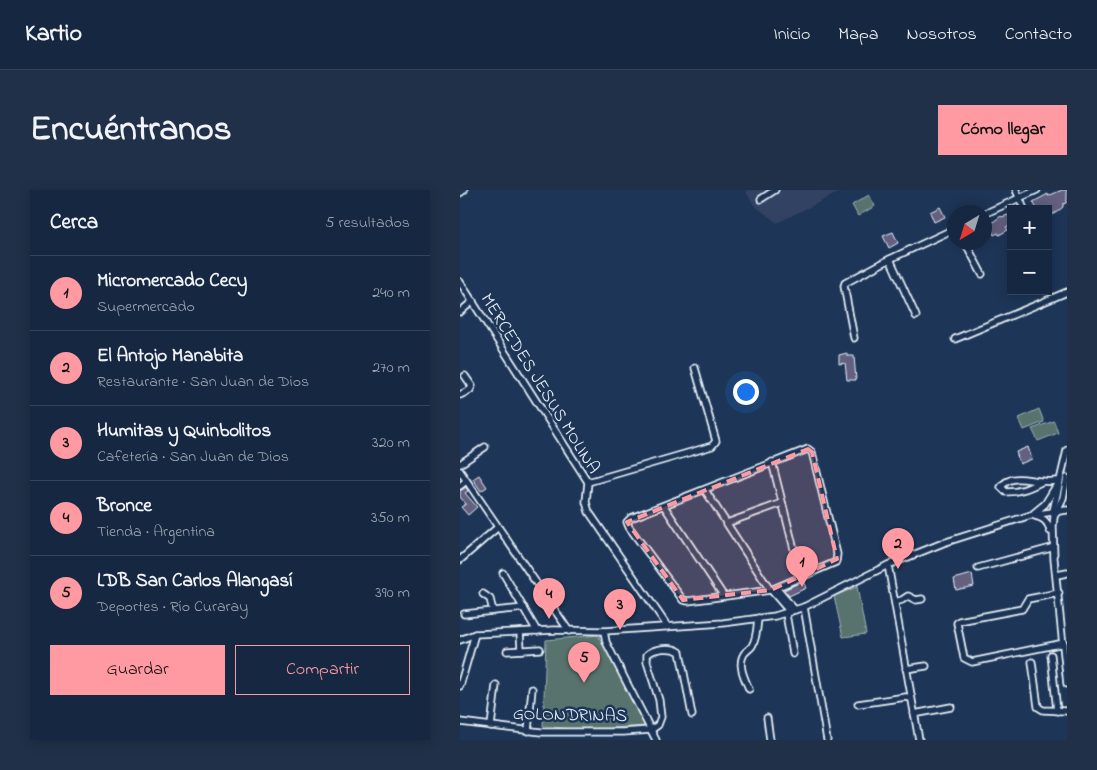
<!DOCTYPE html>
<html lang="es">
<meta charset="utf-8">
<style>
body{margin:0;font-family:"Indie Flower",sans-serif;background:#1f3048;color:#f1f3f6}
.controls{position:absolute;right:15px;top:15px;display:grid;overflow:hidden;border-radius:0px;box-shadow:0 2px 12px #0003}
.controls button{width:45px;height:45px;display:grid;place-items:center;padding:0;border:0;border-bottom:1px solid #35445a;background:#162841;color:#f1f3f6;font:25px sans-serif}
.compass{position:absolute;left:487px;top:15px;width:45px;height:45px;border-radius:50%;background:#162841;box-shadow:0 2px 12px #0003;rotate:218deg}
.you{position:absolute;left:285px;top:201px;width:18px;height:18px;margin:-12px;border:4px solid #fff;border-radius:50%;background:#1a73e8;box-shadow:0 0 0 8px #1a73e833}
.badge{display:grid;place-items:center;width:32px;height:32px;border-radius:50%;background:#ff9aa2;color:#111;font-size:16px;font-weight:700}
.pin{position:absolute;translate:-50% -41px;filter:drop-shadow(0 1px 2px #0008)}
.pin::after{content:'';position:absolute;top:26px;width:18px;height:15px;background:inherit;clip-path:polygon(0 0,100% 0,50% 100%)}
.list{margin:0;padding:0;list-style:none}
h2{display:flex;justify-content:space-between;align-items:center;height:65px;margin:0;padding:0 20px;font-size:21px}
h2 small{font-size:16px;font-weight:400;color:#9ea6b1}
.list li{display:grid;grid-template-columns:32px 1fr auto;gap:15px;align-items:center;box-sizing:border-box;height:75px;padding:0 20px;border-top:1px solid #35445a}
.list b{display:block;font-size:19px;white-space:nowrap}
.list p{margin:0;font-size:16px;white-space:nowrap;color:#9ea6b1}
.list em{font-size:16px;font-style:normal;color:#9ea6b1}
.actions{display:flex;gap:10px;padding:15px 20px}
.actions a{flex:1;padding:11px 0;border:1px solid #ff9aa2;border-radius:0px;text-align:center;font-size:18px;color:#ff9aa2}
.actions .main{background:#ff9aa2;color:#111}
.map{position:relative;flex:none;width:607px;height:550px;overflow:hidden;border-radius:0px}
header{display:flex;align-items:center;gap:30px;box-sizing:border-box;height:70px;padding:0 25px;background:#162841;border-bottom:1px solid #35445a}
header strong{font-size:24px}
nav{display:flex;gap:28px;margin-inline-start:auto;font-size:18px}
.intro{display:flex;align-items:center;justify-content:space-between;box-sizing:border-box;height:120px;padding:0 30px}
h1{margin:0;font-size:35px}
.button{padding:12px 22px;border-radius:0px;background:#ff9aa2;color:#111;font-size:18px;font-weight:700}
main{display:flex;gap:30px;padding:0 30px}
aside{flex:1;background:#162841;border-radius:0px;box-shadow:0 2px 12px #0003}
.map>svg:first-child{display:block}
.built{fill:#324263}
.green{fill:#59726e;stroke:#a0b2b3}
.building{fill:#646180;stroke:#e8f1f8}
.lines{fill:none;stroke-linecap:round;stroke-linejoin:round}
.minor-casing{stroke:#e8f1f8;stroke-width:9}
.minor{stroke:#1d3557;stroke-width:5.5}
.marked{fill:#ff9aa2;fill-opacity:0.2;stroke:#ff9aa2;stroke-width:4;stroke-dasharray:10 6;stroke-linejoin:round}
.labels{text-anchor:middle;stroke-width:5;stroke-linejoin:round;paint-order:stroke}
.street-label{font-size:18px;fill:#e8f1f8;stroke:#1d3557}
</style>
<header>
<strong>Kartio</strong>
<nav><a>Inicio</a><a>Mapa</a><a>Nosotros</a><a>Contacto</a></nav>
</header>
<div class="intro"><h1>Encuéntranos</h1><a class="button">Cómo llegar</a></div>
<main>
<aside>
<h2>Cerca<small>5 resultados</small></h2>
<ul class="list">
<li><span class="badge">1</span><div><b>Micromercado Cecy</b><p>Supermercado</p></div><em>240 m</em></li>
<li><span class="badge">2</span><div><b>El Antojo Manabita</b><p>Restaurante · San Juan de Dios</p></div><em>270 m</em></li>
<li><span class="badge">3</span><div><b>Humitas y Quinbolitos</b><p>Cafetería · San Juan de Dios</p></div><em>320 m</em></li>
<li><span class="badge">4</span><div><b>Bronce</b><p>Tienda · Argentina</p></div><em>350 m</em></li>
<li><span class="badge">5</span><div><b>LDB San Carlos Alangasí</b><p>Deportes · Río Curaray</p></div><em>390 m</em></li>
</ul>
<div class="actions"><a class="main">Guardar</a><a>Compartir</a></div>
</aside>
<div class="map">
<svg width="607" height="550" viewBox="0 0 607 550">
<rect width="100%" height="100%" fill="#1d3557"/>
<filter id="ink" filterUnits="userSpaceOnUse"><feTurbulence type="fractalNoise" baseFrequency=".02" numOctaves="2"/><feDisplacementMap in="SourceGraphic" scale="10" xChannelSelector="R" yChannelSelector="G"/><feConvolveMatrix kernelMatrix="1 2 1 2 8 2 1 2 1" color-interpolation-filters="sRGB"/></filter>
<g filter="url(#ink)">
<path class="built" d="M285,0H384L317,33L294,15Z"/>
<g class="green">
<path d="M409,5L415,16L398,26L392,15Z"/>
<path d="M579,219L584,232L564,240L559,228Z"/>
<path d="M594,231L598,243L578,251L572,239Z"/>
<path d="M397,397L406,444L383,447L374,406Z"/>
<path d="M138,445L185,536L121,540L83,536L86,450Z"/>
</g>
<g class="building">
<path d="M602,0H607V9L606,13L603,14V17L597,22L588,27V19H577L573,12L588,4V6Z"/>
<path d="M480,17L485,27L474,32L470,22Z"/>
<path d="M551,24V35L546,37L548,40L539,45L538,43L534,45L529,35L541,26L542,27Z"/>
<path d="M433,42L438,53L429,58L423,46Z"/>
<path d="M387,163V166H394L396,190H387L385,173L379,174V165Z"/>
<path d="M568,257L572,269L560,274L556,262Z"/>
<path d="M19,285L27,297L21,301L13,289Z"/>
<path d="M6,297L8,301L5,303L17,317L8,325L1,317L6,314L0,307V301Z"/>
<path d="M512,384L514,396L496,400L494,389Z"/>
<path d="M343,391L346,398L329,406L324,400Z"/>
</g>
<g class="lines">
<defs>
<g id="minor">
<path d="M556,0L564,19"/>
<path d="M0,3L4,0"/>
<path d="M301,9L315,0"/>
<path d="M524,24L577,0"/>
<path d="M505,52L522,84"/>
<path d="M430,69L456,126"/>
<path d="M0,92L128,292L126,312L129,322L208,437"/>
<path d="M0,122L13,111"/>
<path d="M394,148L384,96L385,93L430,69L494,39"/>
<path d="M495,149L607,102"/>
<path d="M0,205L10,200L12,196L5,186"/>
<path d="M348,259L352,262L377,364L376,372L311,400L228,411L223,410L169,337L167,332L171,328Z"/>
<path d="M312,272L341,387"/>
<path d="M0,274L25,257"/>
<path d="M0,281L109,441"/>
<path d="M607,288L603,308L594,327L593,337L594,369L607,494"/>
<path d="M128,292L252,256L256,251L235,178"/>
<path d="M581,292C569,298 560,302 546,302L541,297C551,283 569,291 582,291C588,292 593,291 598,291"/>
<path d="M0,296L6,291"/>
<path d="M245,300L310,400"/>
<path d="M204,316L263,405"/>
<path d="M593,321L607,260"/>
<path d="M574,323L585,314L596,296"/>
<path d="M575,326C584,328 588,332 590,341"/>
<path d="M267,333L322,313"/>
<path d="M0,370L38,337"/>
<path d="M428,375L459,550"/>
<path d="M518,378L591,358"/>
<path d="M43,383L77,441"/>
<path d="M597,385L607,383"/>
<path d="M316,398L335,420"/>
<path d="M311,400L330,422"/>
<path d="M599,403L568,409L562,419L499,431L497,433L504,468L512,472L604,453"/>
<path d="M23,404L30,409L33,421"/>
<path d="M435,412L442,410L448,406L456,410L462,409"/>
<path d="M344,417L367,550"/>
<path d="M4,424L64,418"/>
<path d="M326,424L333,464"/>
<path d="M144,441L146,452L196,550"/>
<path d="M60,442L61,460"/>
<path d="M0,450L15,444L94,440L144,441L263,433L315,426L344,417L428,375L483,353L571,325L607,320"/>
<path d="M47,461L80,459"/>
<path d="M591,465L597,521"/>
<path d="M572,472L578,517L583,520L607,521"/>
<path d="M446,479L466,476"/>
<path d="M0,496L15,444"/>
<path d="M289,499C285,489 277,475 284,464C286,461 290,459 292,456C297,448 297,437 298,428"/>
<path d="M398,514L446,507L451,508"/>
<path d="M454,524L491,517"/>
<path d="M307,528L310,550"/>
<path d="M0,532L81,542H163L191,540L198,535L201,527L199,510L187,472V465C193,458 212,456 220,462L232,525"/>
<path d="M31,536L36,495"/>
<path d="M68,541L72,499"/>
</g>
</defs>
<use href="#minor" class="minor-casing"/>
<use href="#minor" class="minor"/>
</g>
</g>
<path class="marked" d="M348,259L352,262L377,369L311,400L223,410L167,332Z"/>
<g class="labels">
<g class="street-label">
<text transform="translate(81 193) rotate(58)" y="6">MERCEDES JESUS MOLINA</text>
<text transform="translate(110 524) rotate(1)" y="6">GOLONDRINAS</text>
</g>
</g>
</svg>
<div class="controls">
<button>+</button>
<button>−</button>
</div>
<svg class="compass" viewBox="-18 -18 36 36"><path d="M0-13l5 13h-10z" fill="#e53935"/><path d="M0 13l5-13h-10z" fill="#9ea6b1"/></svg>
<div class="you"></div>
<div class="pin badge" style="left:342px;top:397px">1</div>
<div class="pin badge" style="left:438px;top:379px">2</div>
<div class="pin badge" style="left:160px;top:440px">3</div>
<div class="pin badge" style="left:89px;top:429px">4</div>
<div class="pin badge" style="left:124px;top:493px">5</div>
</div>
</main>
